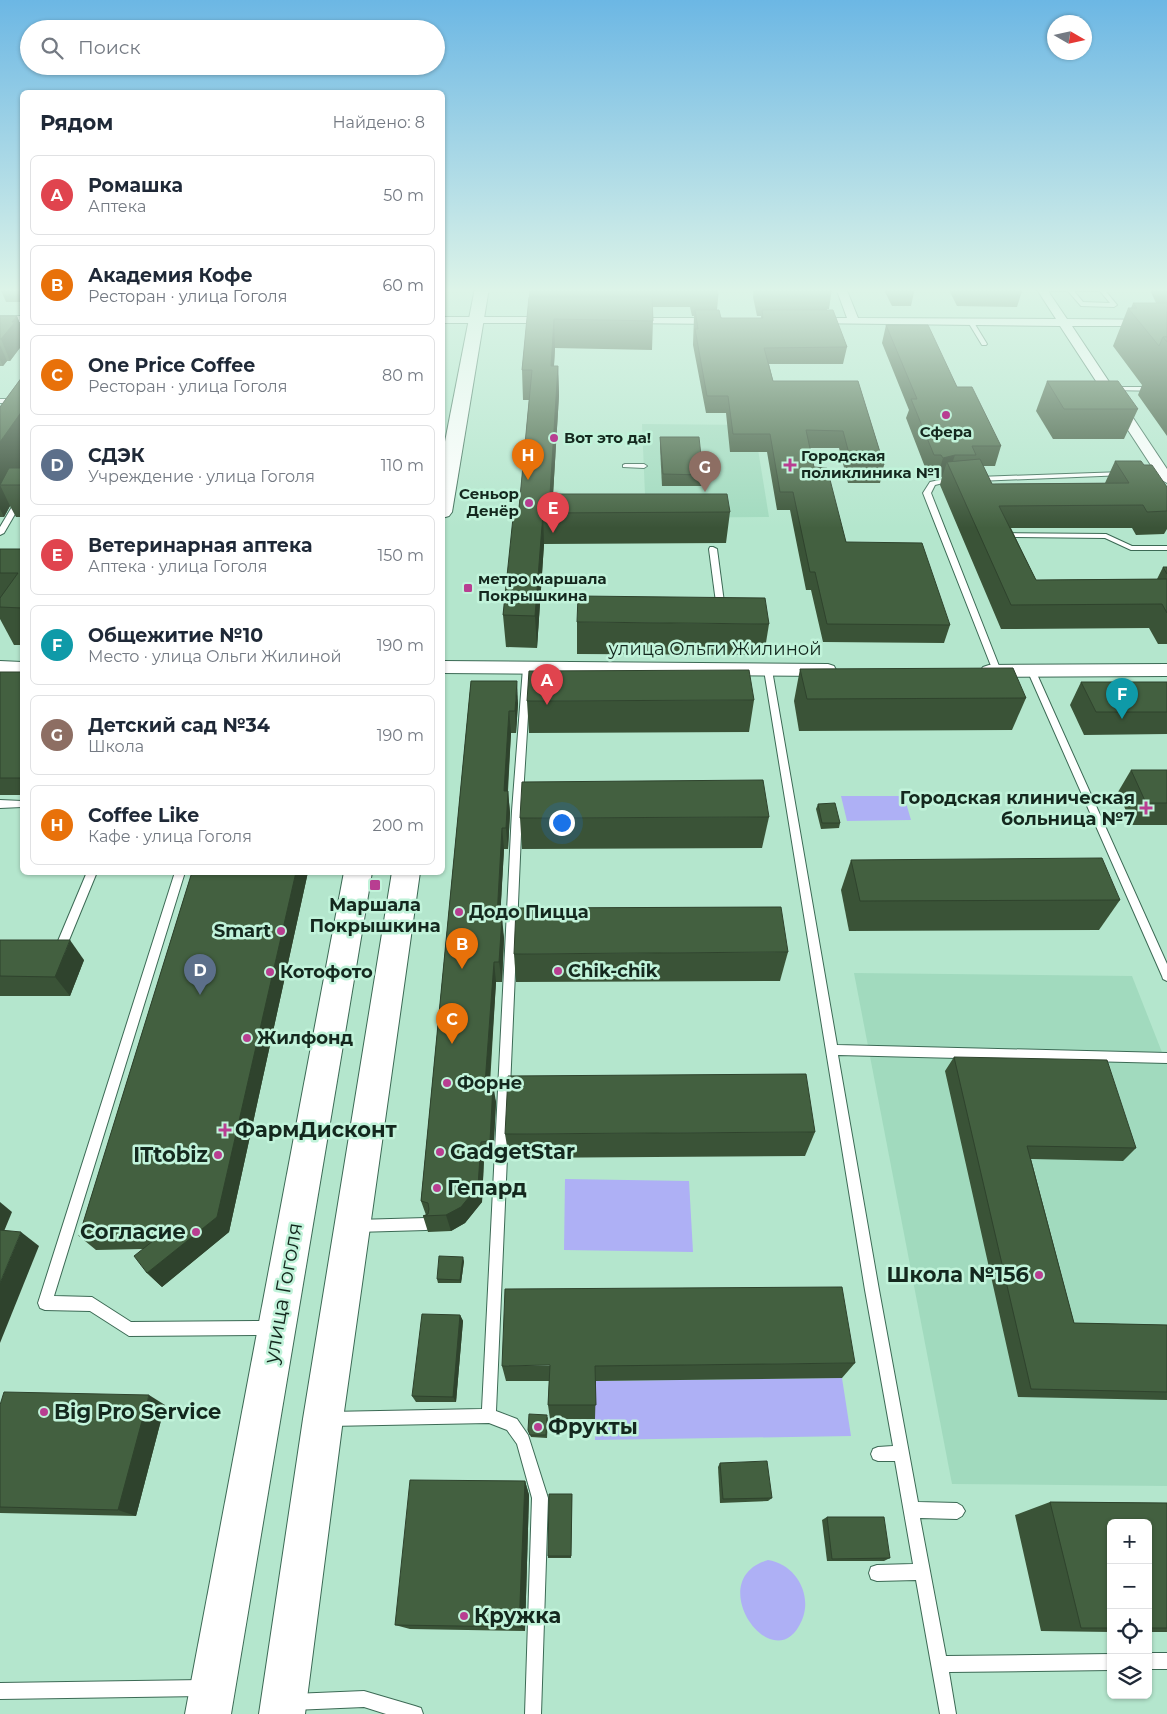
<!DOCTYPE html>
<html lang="ru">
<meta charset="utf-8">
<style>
body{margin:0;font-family:Montserrat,sans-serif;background:#f2f2f3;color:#1f2937}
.controls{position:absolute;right:15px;bottom:15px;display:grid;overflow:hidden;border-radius:8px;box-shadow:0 1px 4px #0004}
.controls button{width:45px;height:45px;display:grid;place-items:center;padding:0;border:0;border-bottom:1px solid #e0e1e3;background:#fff;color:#1f2937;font:25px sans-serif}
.compass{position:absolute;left:1047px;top:15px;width:45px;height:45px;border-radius:50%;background:#fff;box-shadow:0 1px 4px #0004;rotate:99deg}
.you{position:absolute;left:561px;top:822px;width:18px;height:18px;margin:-12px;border:4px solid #fff;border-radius:50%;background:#1a73e8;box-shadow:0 0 0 8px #1a73e833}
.badge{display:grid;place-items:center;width:32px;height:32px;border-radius:50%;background:#b83e91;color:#fff;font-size:16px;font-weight:700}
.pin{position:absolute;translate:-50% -41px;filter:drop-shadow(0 1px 2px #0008)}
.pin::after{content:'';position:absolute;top:26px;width:18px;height:15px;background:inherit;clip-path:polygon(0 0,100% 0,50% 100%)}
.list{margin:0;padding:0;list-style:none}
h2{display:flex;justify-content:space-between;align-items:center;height:65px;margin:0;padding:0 20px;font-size:21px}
h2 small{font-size:16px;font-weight:400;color:#747a83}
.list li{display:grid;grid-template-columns:32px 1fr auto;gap:15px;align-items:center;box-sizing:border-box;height:80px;margin:0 10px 10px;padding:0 10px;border:1px solid #e0e1e3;border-radius:8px}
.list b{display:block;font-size:19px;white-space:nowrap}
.list p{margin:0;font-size:16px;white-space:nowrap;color:#747a83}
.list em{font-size:16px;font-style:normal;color:#747a83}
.icon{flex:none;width:28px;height:28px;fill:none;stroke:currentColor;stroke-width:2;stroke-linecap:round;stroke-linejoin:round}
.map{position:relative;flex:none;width:1167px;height:1714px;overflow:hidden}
.search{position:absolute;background:#fff;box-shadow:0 1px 4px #0004;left:20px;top:20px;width:425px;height:55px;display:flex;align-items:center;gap:12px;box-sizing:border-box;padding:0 18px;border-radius:28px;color:#747a83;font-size:19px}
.panel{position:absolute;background:#fff;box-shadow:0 1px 4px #0004;left:20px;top:90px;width:425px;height:785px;border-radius:8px}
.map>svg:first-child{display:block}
.built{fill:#a1dabe}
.green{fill:#aeb0f5}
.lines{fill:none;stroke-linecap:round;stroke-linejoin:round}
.lane-casing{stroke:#3c6a55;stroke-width:2}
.street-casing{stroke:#3c6a55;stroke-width:2}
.secondary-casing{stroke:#3c6a55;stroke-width:2}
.lane{fill:#fff;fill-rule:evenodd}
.street{fill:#fff;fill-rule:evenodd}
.secondary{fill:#fff;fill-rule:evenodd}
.wall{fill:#3a5337}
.shaded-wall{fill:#2f432d}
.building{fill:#436040;stroke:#2f432d}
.poi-dot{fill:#b83e91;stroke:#c1f3da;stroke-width:2}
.labels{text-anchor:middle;stroke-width:5;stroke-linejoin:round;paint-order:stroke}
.far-poi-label{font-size:15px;font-weight:bold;fill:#14281e;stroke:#c1f3da;text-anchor:start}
.street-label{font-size:18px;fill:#14281e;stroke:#c1f3da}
.poi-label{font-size:18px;font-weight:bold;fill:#14281e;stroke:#c1f3da;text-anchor:start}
.near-poi-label{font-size:21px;font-weight:bold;fill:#14281e;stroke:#c1f3da;text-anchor:start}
.near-street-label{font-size:21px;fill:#14281e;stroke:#c1f3da}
</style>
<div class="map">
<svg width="1167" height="1714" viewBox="0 0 1167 1714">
<rect width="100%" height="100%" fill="#b4e6cd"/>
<g class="built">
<path d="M642,424L754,425L769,517L646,518Z"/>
<path d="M854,973L1132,976L1167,1065V1486L952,1484Z"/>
</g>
<g class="green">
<path d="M841,796H904L911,820L847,821Z"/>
<path d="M565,1179L689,1181L693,1252L564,1250Z"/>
<path d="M842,1378L851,1436L595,1440V1381Z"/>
<path d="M768,1560C795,1564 813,1594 802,1620C775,1684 700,1580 768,1560Z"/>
</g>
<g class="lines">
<defs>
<g id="lane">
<path d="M1039,288H1103L1117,305L1114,307L1081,306L1068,291H1041L1039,290ZM1074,291H1100L1110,303L1083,302Z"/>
<path d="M969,321H973L987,344L986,345H982L968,322Z"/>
<path d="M1110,387H1167V391L1108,390V388Z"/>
<rect x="0" y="399" width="22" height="4"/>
<path d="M625,464H644L647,466L644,468L623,467V465Z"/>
<path d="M1123,472L1126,474L1125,475L978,481L975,479L978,477Z"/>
<path d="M953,477L955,478V480L935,485L931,493L1001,671L997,674L993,671L923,493L930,482Z"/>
<path d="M19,495H22V502L4,533L0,535V527Z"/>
<path d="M1003,533L1106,534L1132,546H1167V550H1131L1105,538L1011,537L1013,540L1009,542H1006L1002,535Z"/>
<path d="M710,547H713L717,549L725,610L721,612L717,610L709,549Z"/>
<path d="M527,665L531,668L522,811L496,1411L517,1419L528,1435L548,1498L541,1714H525L532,1498L517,1444L507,1430L489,1423L329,1426L324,1424L322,1419L324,1414L329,1412L482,1409L512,811L523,668Z"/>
<path d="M768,667L772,670L837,1045L1167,1053V1063L838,1055L879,1290L918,1502L957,1503L962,1506L965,1511L962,1516L957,1519L920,1518L946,1656L1111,1654V1670L949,1672L956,1714H940L916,1580L877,1581L871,1579L869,1573L871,1567L877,1565L913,1564L895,1461H878L873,1459L871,1454L873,1449L878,1447L893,1446L865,1290L764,670Z"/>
<path d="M1032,669L1036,672L1167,964V981L1163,979L1162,976L1028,672Z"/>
<path d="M0,800L22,801V807L0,808Z"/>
<path d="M87,872H97L67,945L66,948L62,949L50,948L49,945L50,942L58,941Z"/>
<path d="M175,872H185L54,1296L92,1297L131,1322L270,1321L275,1323L277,1328L275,1333L270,1335L129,1336L90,1311L45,1310L40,1308L38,1303Z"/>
<path d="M426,1218L431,1219L432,1224L431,1229L426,1230L356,1232L351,1231L350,1226L351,1221L356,1220Z"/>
<rect x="1148" y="1653" width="19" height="16"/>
<path d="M202,1680L208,1682L210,1688L208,1694L202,1696L0,1699V1683Z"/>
<path d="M364,1691L415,1706L421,1708L423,1714H386L364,1707L293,1710L287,1708L285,1702L287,1696L293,1694Z"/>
</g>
<g id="street">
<path d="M836,288H846L858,318L1056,319L1036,288H1046L1067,319L1167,320V326H1072L1167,469V483L1160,479L1060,326L805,323L803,321L809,318H847Z"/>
<rect x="0" y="316" width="22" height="6"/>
<path d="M442,317H553L559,320L553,323H442Z"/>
<path d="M627,318H720L726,321L720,324L623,323L621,321Z"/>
<path d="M0,661L22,662V672L0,673Z"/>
<path d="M442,661L828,664L834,666L836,670L834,674L828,676L442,673Z"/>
<path d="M1167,664V676L989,677L983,675L980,671L983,667L989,665Z"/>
</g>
<g id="secondary">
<path d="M475,288H489L452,512L449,516L442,518V457Z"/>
<path d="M344,872H372L231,1714H185Z"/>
<path d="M392,872H420L343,1419L305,1714H259L303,1419Z"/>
</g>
</defs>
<use href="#lane" class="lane-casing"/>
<use href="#street" class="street-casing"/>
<use href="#secondary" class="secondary-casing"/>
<use href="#lane" class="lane"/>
<use href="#street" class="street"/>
<use href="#secondary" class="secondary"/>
</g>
<g class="wall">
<path d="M0,288H22V302H6Z"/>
<path d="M529,288H719L717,310L721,318H761V316H757L753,297L754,288H832L829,309H827V310L847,347L843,364H769L773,381H858L884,465L880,483H848L839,448H810L814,467L846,542L950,625L944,643L823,642L811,590H806L790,510H777L767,452H730L726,413H706L693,345L694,316H692L690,307H653V321L652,350L555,348L554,366H558L559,395L553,494L730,512L726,543L544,544L537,648L506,647L503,615L519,508L529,400H523L522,370L529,299Z"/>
<path d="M883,288H915L911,306H892Z"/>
<path d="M948,288H1023L1017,307L957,306Z"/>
<path d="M1149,288H1167V436L1138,395L1142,385L1113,346L1128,308H1131L1133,303H1156Z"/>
<path d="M0,316H17L22,330V345L10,361H7L3,366H0Z"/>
<path d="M886,325L957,387L1001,446L995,466H983L992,484L1105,483L1115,461L1144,465L1167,487V529L1164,534L1136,535L1132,528H1011L1036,580L1157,579L1163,567H1167V644H1158L1149,628L1001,629L940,485L942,477L937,478L935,475H928L906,418L909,410L882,343Z"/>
<path d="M22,377V517H16L10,506L4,517H0V407Z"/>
<path d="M1047,381L1138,409L1124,439H1053L1036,411Z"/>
<path d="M660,437L703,475L702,486H662L660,448Z"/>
<path d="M0,549H22V645H14L0,619Z"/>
<path d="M577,622L769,624L764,655L577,654Z"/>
<path d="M800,669L1026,698L1012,730L799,731L794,701Z"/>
<rect x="0" y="672" width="22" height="123"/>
<path d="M471,681L518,703L516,733H511L508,791L510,813L508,849H504L500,917L504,938L502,982H496L490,1084L496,1102L493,1158H484L482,1202L465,1223L451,1231L428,1232L423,1216L426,1215L421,1201Z"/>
<path d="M1081,682H1167V734L1084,735L1070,705Z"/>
<path d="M754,700L749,732L529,733L527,701Z"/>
<path d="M1131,770H1167V825H1132L1118,792Z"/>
<path d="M818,804L840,823L839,828L821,829L816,809Z"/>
<path d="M769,817L762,848L522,849L520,818Z"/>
<path d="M851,860L1120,900L1099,930L849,931L841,890Z"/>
<path d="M192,872H308L229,1232L162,1287L147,1273L143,1249L96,1250L79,1236Z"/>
<path d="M0,940L84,960L70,996H0Z"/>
<path d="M788,952L780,981L516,982L514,954Z"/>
<path d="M954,1057L1136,1148L1123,1161L1031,1159L1074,1323L1167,1325V1400L1018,1397L945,1071Z"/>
<path d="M815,1132L805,1156L509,1158L505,1134Z"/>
<path d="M464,1261L461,1283H438L437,1279Z"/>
<path d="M460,1315L463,1321L456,1402H416L412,1396Z"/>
<path d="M855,1363L842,1378L596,1381L595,1419H550L548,1405L549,1381H506L502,1366Z"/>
<path d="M0,1405H165L136,1516L0,1513Z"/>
<path d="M548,1417L547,1438L531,1437L528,1430Z"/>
<path d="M720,1463L772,1498L768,1501L720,1503L718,1467Z"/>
<path d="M525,1481L529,1495L525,1631L410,1629L395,1625Z"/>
<path d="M572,1494L571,1558H548V1556Z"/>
<path d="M1050,1502L1167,1503V1632H1148V1523H1111V1632L1041,1631L1015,1515Z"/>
<path d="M827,1517L890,1558L884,1561H827L822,1520Z"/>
</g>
<g class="shaded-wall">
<path d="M17,316L22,330V345L10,361L1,339L12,322Z"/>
<path d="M554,319L555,348L552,395L551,366Z"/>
<path d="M0,345L7,361L3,366L0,360Z"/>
<path d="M558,366L559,395L552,512L550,494Z"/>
<path d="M22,411V471L0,485L10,506L4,517L0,509V442Z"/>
<path d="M955,455L950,470L947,462L942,477L937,478L943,458Z"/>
<path d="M543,513L544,544L537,648L535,616Z"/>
<path d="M517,681L518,703L516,733L515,711Z"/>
<path d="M509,711L511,733L506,813L504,791Z"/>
<path d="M508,791L510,813L508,849L506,828Z"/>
<path d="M502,828L504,849L499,938L497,917Z"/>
<path d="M296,872H308L229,1232L162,1287L147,1273L217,1217Z"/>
<path d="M502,917L504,938L502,982L499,962Z"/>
<path d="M70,940L84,960L70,996L55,977Z"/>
<path d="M494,962L496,982L488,1102L485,1084Z"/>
<path d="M493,1084L496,1102L493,1158L490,1141Z"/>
<path d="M481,1142L484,1158L482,1202L465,1223L451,1231L446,1215Z"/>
<path d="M0,1202L12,1212L0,1241Z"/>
<path d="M21,1232L39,1246L0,1343V1283Z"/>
<path d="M463,1257L464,1261L461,1283L460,1280Z"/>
<path d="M460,1315L463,1321L456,1402L453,1397Z"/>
<path d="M149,1395L165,1405L136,1516L118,1510Z"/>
<path d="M525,1481L529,1495L525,1631L519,1627Z"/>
</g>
<g class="building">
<path d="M529,297H652L653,321L554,319L551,366H558L550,494H727L730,512L543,513L535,616L503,615L514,508H519L532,370H522Z"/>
<path d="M1133,303H1167V337H1163L1159,346L1128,308H1137Z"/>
<path d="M695,310H719L721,318H763L762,310H833L847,347L764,348L773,381H858L884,465H852L843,431L806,430L814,467L827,468L846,542L922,543L950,625L827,624L815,572H810L793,492H780L770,434H733L728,396H707L695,329H698Z"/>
<path d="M0,316H17L12,322H15L1,339H0Z"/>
<path d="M886,325H928L957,387H972L1001,446H972L976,455H955L943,458L941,455H934L911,399H917Z"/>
<path d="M1163,337H1167V342Z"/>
<path d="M22,377V411L0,442V407Z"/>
<path d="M1047,381H1118L1138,409H1064Z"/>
<path d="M660,437H699L703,475L663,474Z"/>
<path d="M980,459L992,484L1129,483L1115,461H1141L1144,465H1152L1167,487V511L1147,512L1143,505L999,506L1036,580L1167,579V613L1162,604L1011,605L947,462Z"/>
<path d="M9,468H22V485H0Z"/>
<path d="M0,549H22V608L0,607V598L18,573H0Z"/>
<path d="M1163,567H1167V574Z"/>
<path d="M578,596L765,598L769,624L577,622Z"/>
<path d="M1013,668L1026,698L807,699L800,669Z"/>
<path d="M749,670L754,700L527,701L529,671Z"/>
<rect x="0" y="672" width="22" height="106"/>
<path d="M471,681H517L515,711H509L504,791H508L506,828H502L497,917H502L499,962H494L485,1084H493L490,1141L481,1142L478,1186L461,1207L446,1215L423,1216L428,1214L429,1209L428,1203L421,1201Z"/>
<path d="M1081,682H1167V712H1096Z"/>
<path d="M1131,770H1167V803H1146Z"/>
<path d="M763,780L769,817L520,818L522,782Z"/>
<path d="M835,803L840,823H822L818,804Z"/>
<path d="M1102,858L1120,900L860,901L851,860Z"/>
<path d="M192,872H296L217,1217L147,1273L134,1256L163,1233L79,1236Z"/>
<path d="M781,907L788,952L514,954L516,908Z"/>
<path d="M0,940H70L55,977L0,976Z"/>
<path d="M954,1057L1107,1060L1136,1148L1027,1146L1074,1323L1167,1325V1392L1031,1389Z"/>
<path d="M806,1074L815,1132L505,1134L508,1076Z"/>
<path d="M0,1230L21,1232L0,1283Z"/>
<path d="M439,1256L463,1257L460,1280L437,1279Z"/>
<path d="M842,1287L855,1363L595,1366L596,1405H548L550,1365L502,1366L505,1289Z"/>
<path d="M422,1314L460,1315L453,1397L412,1396Z"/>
<path d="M4,1392L149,1395L118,1510L0,1507V1405Z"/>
<path d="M529,1414L547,1415L546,1435H530L528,1430Z"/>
<path d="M767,1461L772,1498L723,1499L720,1463Z"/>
<path d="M410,1480L525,1481L519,1627L395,1625Z"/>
<path d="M549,1494H572L571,1556H548Z"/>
<path d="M1050,1502L1167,1503V1628H1148V1523H1111V1628H1081Z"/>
<path d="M827,1517H884L890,1558L832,1559Z"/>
</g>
<linearGradient id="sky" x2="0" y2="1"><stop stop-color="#6cb7e4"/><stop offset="0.55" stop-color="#ddf4e8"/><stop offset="1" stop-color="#ddf4e8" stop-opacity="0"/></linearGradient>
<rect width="1167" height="528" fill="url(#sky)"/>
<g class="poi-dot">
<circle cx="946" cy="415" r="5"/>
<circle cx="554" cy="438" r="5"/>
<path d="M787.5 457.5h5v5h5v5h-5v5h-5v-5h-5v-5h5z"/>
<circle cx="529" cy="503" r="5"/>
<rect x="463" y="583" width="10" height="10" rx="2.5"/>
<path d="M1143.5 800.5h5v5h5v5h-5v5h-5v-5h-5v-5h5z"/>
<rect x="369" y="879" width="12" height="12" rx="2.5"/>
<circle cx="459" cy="912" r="5"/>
<circle cx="281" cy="931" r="5"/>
<circle cx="558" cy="971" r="5"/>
<circle cx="270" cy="972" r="5"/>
<circle cx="247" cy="1038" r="5"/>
<circle cx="447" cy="1083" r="5"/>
<path d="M222.5 1122.5h5v5h5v5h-5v5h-5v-5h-5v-5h5z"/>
<circle cx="440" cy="1152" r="5"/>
<circle cx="218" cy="1155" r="5"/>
<circle cx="437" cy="1188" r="5"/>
<circle cx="196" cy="1232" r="5"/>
<circle cx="1039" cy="1275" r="5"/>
<circle cx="44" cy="1412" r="5"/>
<circle cx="538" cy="1427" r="5"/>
<circle cx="464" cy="1616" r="5"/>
</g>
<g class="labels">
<g class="far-poi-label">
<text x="946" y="437" text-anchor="middle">Сфера</text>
<text x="564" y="443">Вот это да!</text>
<text x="801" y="461">Городская<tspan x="801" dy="17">поликлиника №1</tspan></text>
<text x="519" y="499" text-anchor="end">Сеньор<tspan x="519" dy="17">Денёр</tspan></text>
<text x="478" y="584">метро маршала<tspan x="478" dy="17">Покрышкина</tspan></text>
</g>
<g class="street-label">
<text x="715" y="655">улица Ольги Жилиной</text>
</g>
<g class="poi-label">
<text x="1135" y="804" text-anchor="end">Городская клиническая<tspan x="1135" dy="21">больница №7</tspan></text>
<text x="375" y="911" text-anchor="middle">Маршала<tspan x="375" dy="21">Покрышкина</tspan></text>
<text x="469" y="918">Додо Пицца</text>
<text x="271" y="937" text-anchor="end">Smart</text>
<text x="568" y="977">Chik-chik</text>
<text x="280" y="978">Котофото</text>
<text x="257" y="1044">Жилфонд</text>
<text x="457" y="1089">Форне</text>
</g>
<g class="near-poi-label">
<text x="235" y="1137">ФармДисконт</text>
<text x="450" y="1159">GadgetStar</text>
<text x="208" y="1162" text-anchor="end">ITtobiz</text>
<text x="447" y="1195">Гепард</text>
<text x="186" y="1239" text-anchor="end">Согласие</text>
<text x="1029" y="1282" text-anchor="end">Школа №156</text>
<text x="54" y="1419">Big Pro Service</text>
<text x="548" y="1434">Фрукты</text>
<text x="474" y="1623">Кружка</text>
</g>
<g class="near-street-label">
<text transform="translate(283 1293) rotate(-80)" y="7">улица Гоголя</text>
</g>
</g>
</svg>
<div class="controls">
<button>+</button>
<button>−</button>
<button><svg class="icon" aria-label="locate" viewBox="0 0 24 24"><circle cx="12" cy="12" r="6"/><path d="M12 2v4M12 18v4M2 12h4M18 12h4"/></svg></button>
<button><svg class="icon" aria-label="layers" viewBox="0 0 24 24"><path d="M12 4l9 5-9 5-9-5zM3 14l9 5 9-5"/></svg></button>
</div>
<svg class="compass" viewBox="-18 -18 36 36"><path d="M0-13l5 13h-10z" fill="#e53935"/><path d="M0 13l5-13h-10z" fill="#747a83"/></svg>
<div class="you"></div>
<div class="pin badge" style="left:547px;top:705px;background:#e0444e">A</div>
<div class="pin badge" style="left:462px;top:969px;background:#e8710a">B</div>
<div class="pin badge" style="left:452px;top:1044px;background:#e8710a">C</div>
<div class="pin badge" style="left:200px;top:995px;background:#5c6f8a">D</div>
<div class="pin badge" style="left:553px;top:533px;background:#e0444e">E</div>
<div class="pin badge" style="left:1122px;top:719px;background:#0f9aa8">F</div>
<div class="pin badge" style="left:705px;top:492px;background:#8d6e63">G</div>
<div class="pin badge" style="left:528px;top:480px;background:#e8710a">H</div>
<div class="search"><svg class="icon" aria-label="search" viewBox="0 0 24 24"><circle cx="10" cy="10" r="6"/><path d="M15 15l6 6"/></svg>Поиск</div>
<section class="panel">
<h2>Рядом<small>Найдено: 8</small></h2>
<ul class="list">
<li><span class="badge" style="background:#e0444e">A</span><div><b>Ромашка</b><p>Аптека</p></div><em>50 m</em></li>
<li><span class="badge" style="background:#e8710a">B</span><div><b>Академия Кофе</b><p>Ресторан · улица Гоголя</p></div><em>60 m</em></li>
<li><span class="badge" style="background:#e8710a">C</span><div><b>One Price Coffee</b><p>Ресторан · улица Гоголя</p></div><em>80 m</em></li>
<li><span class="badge" style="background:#5c6f8a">D</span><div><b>СДЭК</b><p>Учреждение · улица Гоголя</p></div><em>110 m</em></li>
<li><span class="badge" style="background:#e0444e">E</span><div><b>Ветеринарная аптека</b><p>Аптека · улица Гоголя</p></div><em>150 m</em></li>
<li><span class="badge" style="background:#0f9aa8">F</span><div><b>Общежитие №10</b><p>Место · улица Ольги Жилиной</p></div><em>190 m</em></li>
<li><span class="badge" style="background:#8d6e63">G</span><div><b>Детский сад №34</b><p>Школа</p></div><em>190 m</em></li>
<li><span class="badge" style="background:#e8710a">H</span><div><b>Coffee Like</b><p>Кафе · улица Гоголя</p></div><em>200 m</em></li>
</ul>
</section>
</div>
